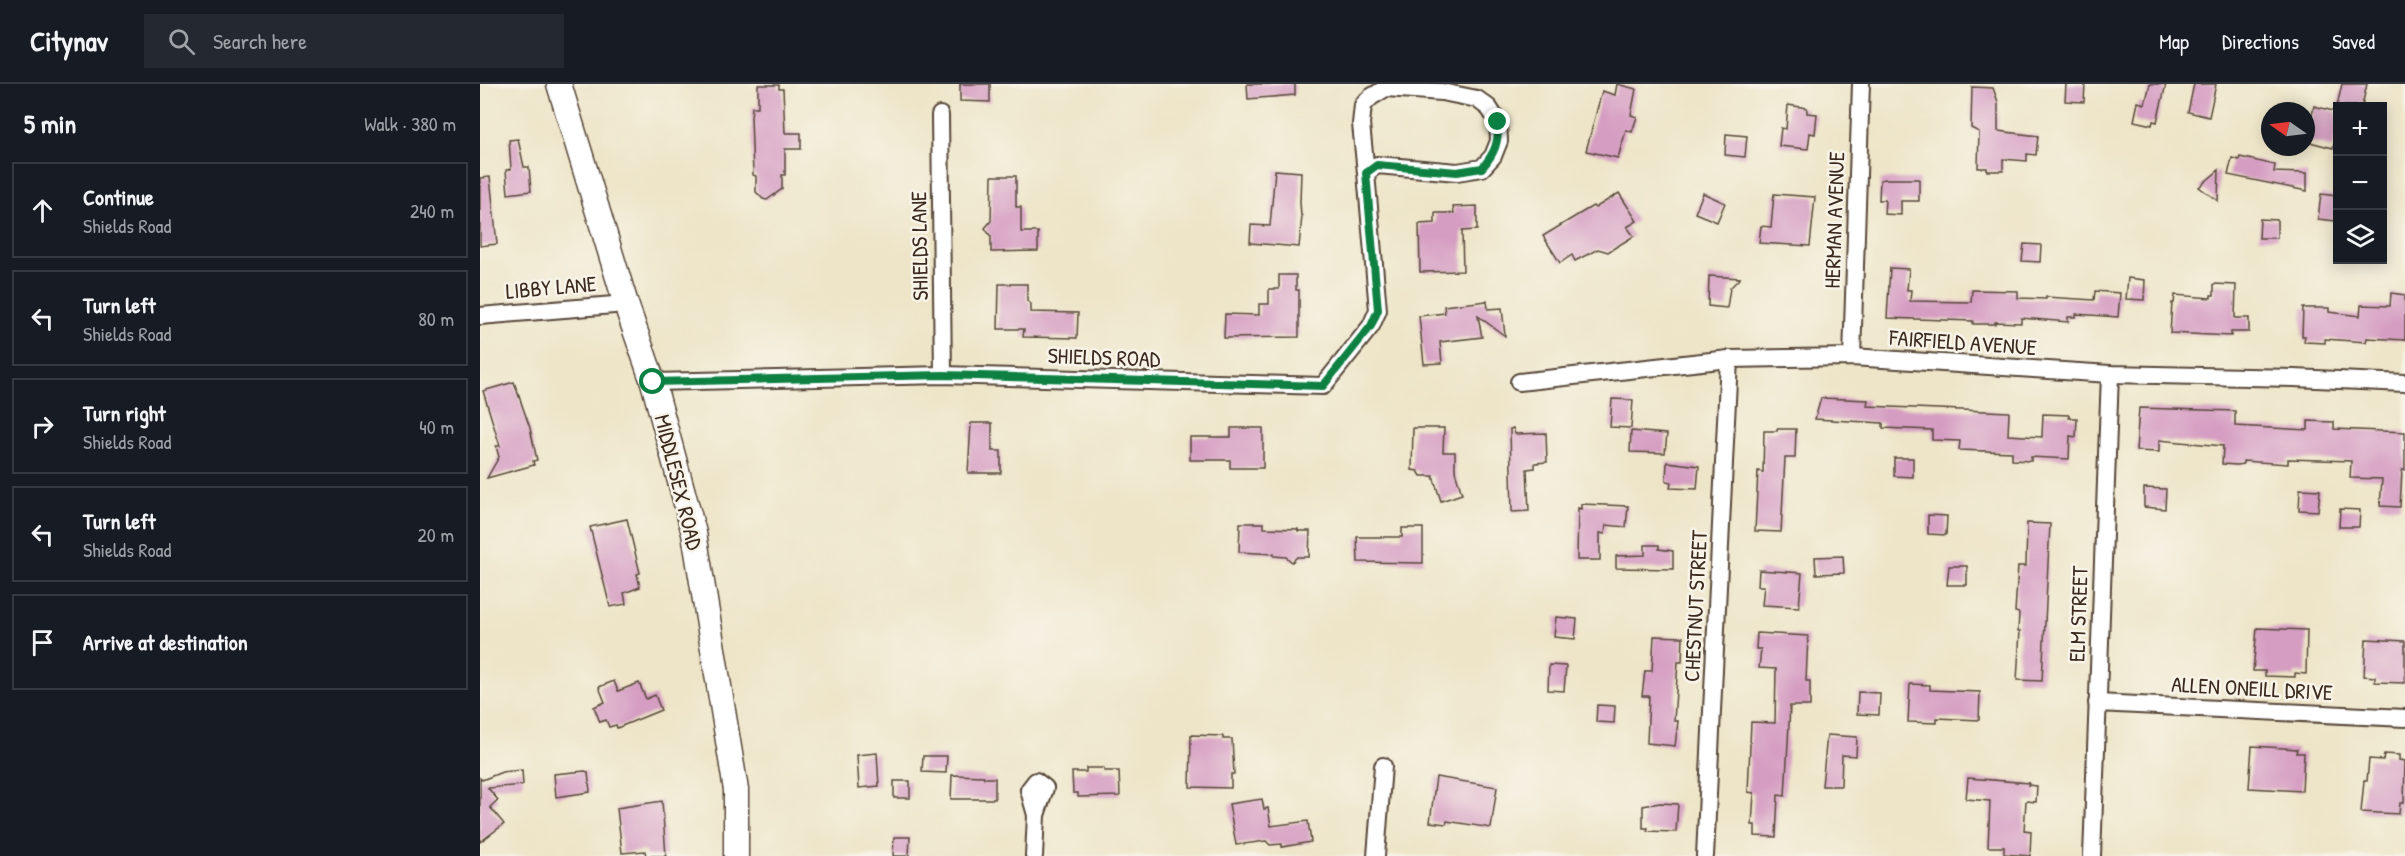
<!DOCTYPE html>
<meta charset="utf-8">
<style>
body{margin:0;font-family:"Patrick Hand",sans-serif;background:#242831;color:#f1f3f6}
.controls{position:absolute;right:18px;top:18px;display:grid;overflow:hidden;border-radius:0px;box-shadow:0 3px 15px #0003}
.controls button{width:54px;height:54px;display:grid;place-items:center;padding:0;border:0;border-bottom:2px solid #363941;background:#171b24;color:#f1f3f6;font:30px sans-serif}
.compass{position:absolute;left:1781px;top:18px;width:54px;height:54px;border-radius:50%;background:#171b24;box-shadow:0 3px 15px #0003;rotate:284deg}
.stop{position:absolute;width:18px;height:18px;margin:-14px;border:4px solid #0b8043;border-radius:50%;background:#fff}
.stop.end{background:#0b8043;border-color:#fff;box-shadow:0 2px 6px #0008}
.list{margin:0;padding:0;list-style:none}
h2{display:flex;justify-content:space-between;align-items:center;height:78px;margin:0;padding:0 24px;font-size:26px}
h2 small{font-size:20px;font-weight:400;color:#9ea1a6}
.list li{display:grid;grid-template-columns:39px 1fr auto;gap:18px;align-items:center;box-sizing:border-box;height:96px;margin:0 12px 12px;padding:0 12px;border:2px solid #363941;border-radius:0px}
.list b{display:block;font-size:22px;white-space:nowrap}
.list p{margin:0;font-size:20px;white-space:nowrap;color:#9ea1a6}
.list em{font-size:20px;font-style:normal;color:#9ea1a6}
.icon{flex:none;width:33px;height:33px;fill:none;stroke:currentColor;stroke-width:2;stroke-linecap:round;stroke-linejoin:round}
.map{position:relative;flex:none;width:1925px;height:772px;overflow:hidden}
header{display:flex;align-items:center;gap:36px;box-sizing:border-box;height:84px;padding:0 30px;background:#171b24;border-bottom:2px solid #363941}
header strong{font-size:28px}
nav{display:flex;gap:33px;margin-inline-start:auto;font-size:21px}
.search{width:420px;height:54px;background:#242831;display:flex;align-items:center;gap:15px;box-sizing:border-box;padding:0 21px;border-radius:0px;color:#9ea1a6;font-size:22px}
main{display:flex}
aside{flex:1;background:#171b24}
.map>svg:first-child{display:block}
.building{fill:#d59dc2}
.lines{fill:none;stroke-linecap:round;stroke-linejoin:round}
.minor-casing{stroke:#564638;stroke-width:20}
.secondary-casing{stroke:#564638;stroke-width:27}
.minor{stroke:#fff;stroke-width:16}
.secondary{stroke:#fff;stroke-width:24}
.route{stroke:#0b8043;stroke-width:8}
.labels{text-anchor:middle;stroke-width:5;stroke-linejoin:round;paint-order:stroke}
.street-label{font-size:22px;fill:#3b2a1e;stroke:#f7f3e8}
</style>
<header>
<strong>Citynav</strong>
<div class="search"><svg class="icon" aria-label="search" viewBox="0 0 24 24"><circle cx="10" cy="10" r="6"/><path d="M15 15l6 6"/></svg>Search here</div>
<nav><a>Map</a><a>Directions</a><a>Saved</a></nav>
</header>
<main>
<aside>
<h2>5 min<small>Walk · 380 m</small></h2>
<ul class="list">
<li><svg class="icon" aria-label="ahead" viewBox="0 0 24 24"><path d="M12 20V5M6 11l6-6 6 6"/></svg><div><b>Continue</b><p>Shields Road</p></div><em>240 m</em></li>
<li><svg class="icon" aria-label="left" viewBox="0 0 24 24"><path d="M17 20v-9H6M10 6l-5 5 5 5"/></svg><div><b>Turn left</b><p>Shields Road</p></div><em>80 m</em></li>
<li><svg class="icon" aria-label="right" viewBox="0 0 24 24"><path d="M7 20v-9h11M14 6l5 5-5 5"/></svg><div><b>Turn right</b><p>Shields Road</p></div><em>40 m</em></li>
<li><svg class="icon" aria-label="left" viewBox="0 0 24 24"><path d="M17 20v-9H6M10 6l-5 5 5 5"/></svg><div><b>Turn left</b><p>Shields Road</p></div><em>20 m</em></li>
<li><svg class="icon" aria-label="arrive" viewBox="0 0 24 24"><path d="M6 21V4h12l-3 4 3 4H6"/></svg><div><b>Arrive at destination</b></div></li>
</ul>
</aside>
<div class="map">
<svg width="1925" height="772" viewBox="0 0 1925 772">
<rect width="100%" height="100%" fill="#f7f3e8"/>
<filter id="ink" filterUnits="userSpaceOnUse"><feTurbulence type="fractalNoise" baseFrequency=".0167" numOctaves="2"/><feDisplacementMap in="SourceGraphic" scale="12" xChannelSelector="R" yChannelSelector="G"/><feConvolveMatrix kernelMatrix="1 2 1 2 8 2 1 2 1" color-interpolation-filters="sRGB"/></filter>
<filter id="wash" filterUnits="userSpaceOnUse"><feTurbulence type="fractalNoise" baseFrequency=".008" numOctaves="4" result="noise"/><feDisplacementMap in="SourceGraphic" scale="24" xChannelSelector="R" yChannelSelector="G"/><feGaussianBlur stdDeviation="1.35" result="paint"/><feColorMatrix in="noise" values="0 0 0 0 0 0 0 0 0 0 0 0 0 0 0 0 0 1.4 0 .05"/><feComposite in="paint" operator="in"/></filter>
<g filter="url(#wash)">
<rect width="100%" height="100%" fill="#eee5c8"/>
<g id="blocks">
<g class="building">
<path d="M480,0H510V18L480,17Z"/>
<path d="M767,0H815V11L768,15Z"/>
<path d="M1137,0L1156,5L1151,31L1157,33L1152,48L1146,46L1138,74L1106,67L1122,7L1135,11Z"/>
<path d="M1586,0H1605L1604,18L1585,17Z"/>
<path d="M1670,0H1686L1677,38L1673,37L1672,41L1654,37L1658,18L1665,20Z"/>
<path d="M1714,0H1736L1729,33L1708,28Z"/>
<path d="M1862,0H1887L1882,22H1857Z"/>
<path d="M278,1H299V5H303L305,49H321V65H305V91H302V105L287,116L283,115L276,108V92L273,91L271,33L272,23H278Z"/>
<path d="M1492,3L1513,4L1518,18V47L1558,52L1556,71L1547,70V77L1523,75V87H1507V84H1498L1499,48L1491,44Z"/>
<path d="M1308,21L1327,24V29L1337,30L1335,50L1330,49L1328,65L1299,62L1301,44L1306,45Z"/>
<path d="M1834,22L1857,28V49L1853,64L1826,57Z"/>
<path d="M1246,50L1267,52L1265,73L1245,71Z"/>
<path d="M38,55L44,83H49L51,107L28,110L26,86L31,85L29,56Z"/>
<path d="M1760,73L1795,81L1794,88L1827,89V107L1748,91L1752,74L1759,76Z"/>
<path d="M795,86L821,88L820,118L821,132H822L819,163L770,159L771,141L790,142Z"/>
<path d="M1739,86L1738,117L1719,103Z"/>
<path d="M512,92H536V123H541V148H558V167L511,168V153L505,144L511,137Z"/>
<path d="M10,93L17,160L0,162V94Z"/>
<path d="M1405,95H1439V117H1421V131L1404,130L1405,116H1399L1400,96Z"/>
<path d="M1139,109L1157,137L1147,143L1154,152L1128,168L1118,165L1095,177L1092,171L1080,179L1063,152L1101,129L1113,122L1115,124Z"/>
<path d="M1223,109L1245,119L1237,138L1215,129Z"/>
<path d="M1294,110L1335,113L1330,162L1279,159L1281,142L1291,143Z"/>
<path d="M1841,110L1857,112L1856,137L1838,135Z"/>
<path d="M997,122V146L982,147L983,187L940,188L939,140L955,139V129H974L973,123Z"/>
<path d="M1780,135L1797,136V154H1779Z"/>
<path d="M1544,160L1561,161L1560,178L1542,177Z"/>
<path d="M1410,184L1429,185L1427,206H1431L1430,217L1491,218L1492,206L1538,207V214L1566,215V213L1614,216L1615,207L1640,209L1638,233L1596,230V233H1588V238L1541,234V239L1515,238V240H1493V237L1407,234Z"/>
<path d="M799,191H816V206H819V253L744,254L745,230L779,231V220H789V205H799Z"/>
<path d="M1229,192L1260,194L1250,204L1247,224L1228,222Z"/>
<path d="M1648,194L1665,196L1664,216L1646,215Z"/>
<path d="M519,200H547V217L551,220V228L598,229L597,254L543,253L544,245H518Z"/>
<path d="M1734,200L1756,201L1755,234H1769V248H1751V252L1690,249L1692,219H1694L1695,211L1731,214V211H1734Z"/>
<path d="M1911,209L1925,211V256L1887,254L1886,258L1845,255V259L1824,258L1825,252H1822L1823,224H1849V228L1880,232L1881,221L1910,222Z"/>
<path d="M1007,217L1008,225L1022,224L1025,252L998,232L1002,253L960,258L962,279L944,280L939,232L965,229L964,222Z"/>
<path d="M34,298L50,344L57,376L53,377L54,381L7,394L19,373L16,362H20L3,307Z"/>
<path d="M1341,314L1388,316L1387,322L1529,328L1528,351L1562,353L1563,330L1589,331V334H1597L1596,353L1590,352L1589,375L1551,373V377L1532,376V368L1479,366L1480,357L1452,356V346L1403,344V339L1335,335Z"/>
<path d="M1132,315L1153,316L1151,344L1130,343Z"/>
<path d="M1659,324L1755,327V342L1828,346V337L1854,338V345L1925,348V386H1922L1920,423L1900,422L1902,395L1870,394L1871,377L1808,375V380L1763,377V380L1757,381L1742,380L1743,362L1679,356V368L1656,367Z"/>
<path d="M491,339H512V367H521V389H488Z"/>
<path d="M751,344H783V384H750V376H710V353H751Z"/>
<path d="M933,344H964L963,368H975V387L982,410L961,417L953,392H941L938,387L932,386Z"/>
<path d="M1033,344L1035,350L1066,349L1067,378L1055,379V384L1047,385L1049,427L1032,428L1030,345Z"/>
<path d="M1297,345H1316L1315,374H1305L1301,448L1275,447L1278,387L1283,388L1284,347H1297Z"/>
<path d="M1151,347L1187,350L1185,369L1150,368Z"/>
<path d="M1414,374H1433V393L1414,392Z"/>
<path d="M1187,378L1219,382L1217,405L1190,404L1191,398L1186,397Z"/>
<path d="M1664,404L1686,405L1685,425L1664,423Z"/>
<path d="M1820,405L1840,406L1838,427L1819,426Z"/>
<path d="M1101,420L1148,422L1146,443L1126,441L1125,450L1120,449V476H1097L1098,424L1101,425Z"/>
<path d="M1860,425L1880,426L1879,443H1859Z"/>
<path d="M1448,431L1467,432L1466,451L1448,450Z"/>
<path d="M147,435L160,489L157,490L160,503L144,509L146,520L130,523L110,443Z"/>
<path d="M760,439H784V444L818,445V447H830L829,473H817L812,478L806,473L794,472V470L759,468Z"/>
<path d="M1547,439L1570,440L1562,597L1537,596L1540,547H1538L1539,529L1535,528L1538,482H1546Z"/>
<path d="M922,444H943V479L878,478L877,453H922Z"/>
<path d="M1165,461H1179V465L1193,467V485L1136,484V472L1165,471Z"/>
<path d="M1363,472L1364,489L1336,490L1335,473Z"/>
<path d="M1469,482H1487V501H1467Z"/>
<path d="M1279,486L1322,489L1319,523L1282,521L1284,502H1278Z"/>
<path d="M1076,533L1097,535L1095,555L1074,553Z"/>
<path d="M1777,544L1827,546L1826,590L1815,589V593L1785,592V587H1773Z"/>
<path d="M1277,549L1328,552L1326,597H1330V622H1310L1305,712L1298,711L1296,753L1275,752V741H1272L1274,709L1268,708L1271,638L1295,639L1296,585L1279,584L1281,565H1276Z"/>
<path d="M1174,552L1203,553L1202,578H1198L1194,637H1198L1195,662L1167,659L1169,612H1162L1165,587H1172Z"/>
<path d="M1886,555L1925,557V599L1895,598V593L1884,592Z"/>
<path d="M1069,581L1086,582L1084,607L1068,606Z"/>
<path d="M134,597L138,607L159,599L166,615L175,611L181,626L137,644L136,641L129,643L126,636L120,638L114,623L125,618L119,603Z"/>
<path d="M1430,600L1450,601V606L1500,608L1499,636L1457,634V639L1428,638Z"/>
<path d="M1378,608L1400,609L1399,631L1377,630Z"/>
<path d="M1117,621L1135,622L1134,639L1116,638Z"/>
<path d="M711,651L743,652V655H752L754,690H751V704L710,703Z"/>
<path d="M1347,651L1377,653L1376,672L1362,671L1361,702H1342Z"/>
<path d="M1772,662L1817,665L1816,669H1824L1822,707L1769,704Z"/>
<path d="M397,669L399,702L379,704L377,671Z"/>
<path d="M1904,670L1919,671V676L1925,677L1924,719H1920L1919,730L1881,728L1884,697H1887L1889,675L1903,676Z"/>
<path d="M443,672H467L466,689L442,688Z"/>
<path d="M606,684H624V687H639L640,712L598,713V709H593L592,688H606Z"/>
<path d="M42,686L43,701L8,704L18,716L10,723L24,740L0,758V694L2,696L22,688Z"/>
<path d="M105,687L108,688L110,708L76,713L74,690Z"/>
<path d="M472,691L504,692V694H515V715H471Z"/>
<path d="M956,693L1017,703L1011,744L967,737L966,740L950,738Z"/>
<path d="M1488,694L1549,699L1548,701L1557,702L1556,718L1546,717L1544,746L1551,747L1550,772L1524,770V763H1508L1510,717L1486,715Z"/>
<rect x="414" y="697" width="16" height="17"/>
<path d="M782,715L784,725L788,724L791,742L828,737L831,758L802,763V760L790,761L786,757L756,761L749,720Z"/>
<path d="M182,717L186,772H166L165,767L142,769L137,724Z"/>
<path d="M1180,719L1198,720L1196,748L1167,747L1168,744H1163V722Z"/>
<path d="M414,753H430L429,772H413Z"/>
</g>
</g>
</g>
<g filter="url(#ink)">
<use href="#blocks" fill-opacity="0" stroke="#564638" stroke-width="1.5"/>
<g class="lines">
<defs>
<g id="minor">
<path d="M460,31L463,291"/>
<path d="M0,232L146,220"/>
<path d="M1372,273L1381,0"/>
<path d="M173,298L463,291L843,302L891,242L898,226L886,89L897,81L977,88L1002,84L1013,72L1019,57L1018,38L1009,24L997,15L962,8L906,4L891,13L883,21L881,40L886,89"/>
<path d="M1039,298L1249,275L1372,273L1630,290L1814,294L1925,299"/>
<path d="M1617,619L1925,634"/>
<path d="M554,772L556,731L565,704L556,697L549,706L556,731"/>
<path d="M896,772L903,682"/>
<path d="M1225,772L1249,275"/>
<path d="M1612,772L1630,290"/>
</g>
<path id="secondary" d="M79,0L146,220L173,298L214,449L256,706V772"/>
</defs>
<use href="#minor" class="minor-casing"/>
<use href="#secondary" class="secondary-casing"/>
<use href="#minor" class="minor"/>
<use href="#secondary" class="secondary"/>
</g>
</g>
<g class="lines" filter="url(#ink)">
<path class="route" d="M173,298L463,291L843,302L891,242L898,226L886,89L897,81L977,88L1002,84C1015,69 1019,58 1018,38"/>
</g>
<g class="labels">
<g class="street-label">
<text transform="translate(1354 136) rotate(-88)" y="8">HERMAN AVENUE</text>
<text transform="translate(439 162) rotate(-91)" y="8">SHIELDS LANE</text>
<text transform="translate(71 203) rotate(-5)" y="8">LIBBY LANE</text>
<text transform="translate(1483 258) rotate(4)" y="8">FAIRFIELD AVENUE</text>
<text transform="translate(624 273) rotate(2)" y="8">SHIELDS ROAD</text>
<text transform="translate(199 398) rotate(76)" y="8">MIDDLESEX ROAD</text>
<text transform="translate(1215 522) rotate(-87)" y="8">CHESTNUT STREET</text>
<text transform="translate(1598 530) rotate(-88)" y="8">ELM STREET</text>
<text transform="translate(1772 604) rotate(3)" y="8">ALLEN ONEILL DRIVE</text>
</g>
</g>
</svg>
<div class="controls">
<button>+</button>
<button>−</button>
<button><svg class="icon" aria-label="layers" viewBox="0 0 24 24"><path d="M12 4l9 5-9 5-9-5zM3 14l9 5 9-5"/></svg></button>
</div>
<svg class="compass" viewBox="-18 -18 36 36"><path d="M0-13l5 13h-10z" fill="#e53935"/><path d="M0 13l5-13h-10z" fill="#9ea1a6"/></svg>
<div class="stop" style="left:173px;top:298px"></div>
<div class="stop end" style="left:1018px;top:38px"></div>
</div>
</main>
